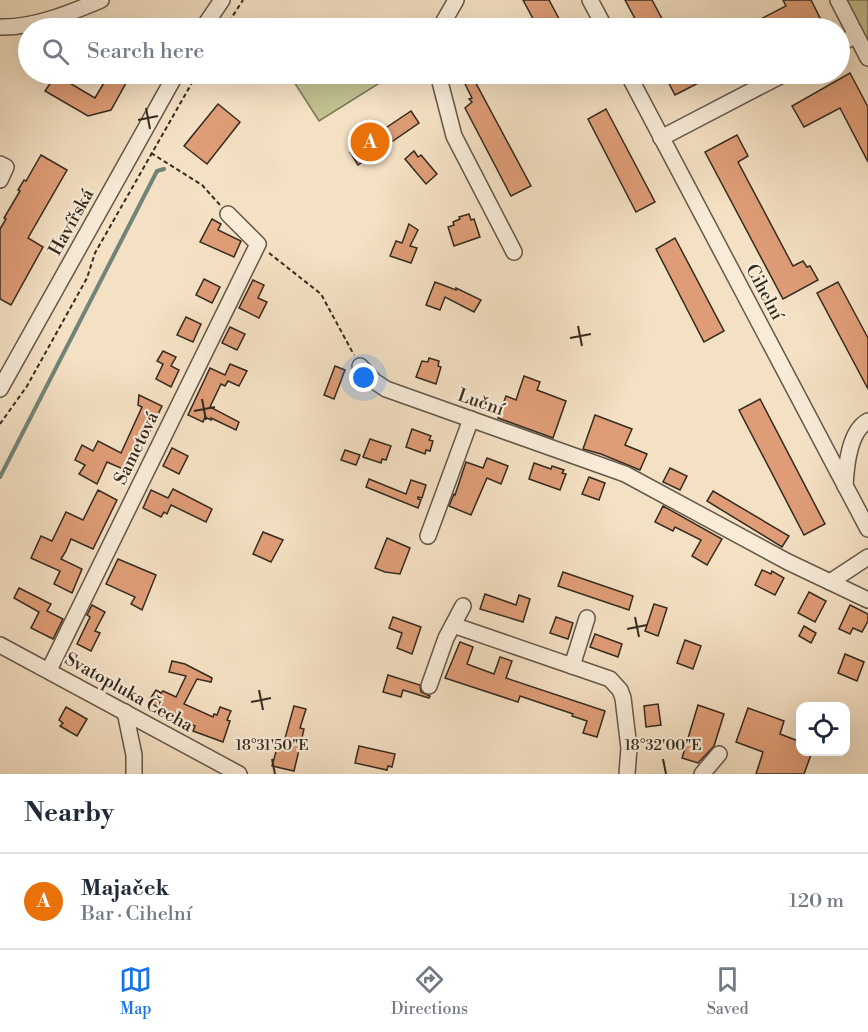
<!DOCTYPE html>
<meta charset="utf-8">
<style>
body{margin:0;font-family:"Libre Bodoni",serif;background:#f2f2f3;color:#1f2937}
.controls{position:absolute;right:18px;bottom:18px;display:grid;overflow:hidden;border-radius:12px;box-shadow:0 6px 24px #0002}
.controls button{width:54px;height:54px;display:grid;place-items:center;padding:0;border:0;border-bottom:2px solid #e0e1e3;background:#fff;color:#1f2937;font:30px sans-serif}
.you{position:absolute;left:364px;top:378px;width:21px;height:21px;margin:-15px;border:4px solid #fff;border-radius:50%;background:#1a73e8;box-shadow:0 0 0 9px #1a73e833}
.badge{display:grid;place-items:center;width:39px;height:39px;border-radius:50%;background:#1a73e8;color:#fff;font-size:20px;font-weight:700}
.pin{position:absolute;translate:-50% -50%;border:3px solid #fff;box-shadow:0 2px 6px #0006}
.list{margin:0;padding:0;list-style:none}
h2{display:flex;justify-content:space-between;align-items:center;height:78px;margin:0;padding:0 24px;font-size:26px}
h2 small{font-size:20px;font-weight:400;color:#747a83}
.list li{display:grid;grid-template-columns:39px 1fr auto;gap:18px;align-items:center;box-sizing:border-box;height:96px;padding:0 24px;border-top:2px solid #e0e1e3}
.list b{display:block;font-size:22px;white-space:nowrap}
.list p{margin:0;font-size:20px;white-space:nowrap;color:#747a83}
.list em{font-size:20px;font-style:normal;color:#747a83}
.icon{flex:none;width:33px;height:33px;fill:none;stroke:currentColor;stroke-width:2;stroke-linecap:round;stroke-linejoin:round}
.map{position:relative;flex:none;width:868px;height:774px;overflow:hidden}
.search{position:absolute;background:#fff;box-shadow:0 6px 24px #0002;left:18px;right:18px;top:18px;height:66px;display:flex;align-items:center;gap:15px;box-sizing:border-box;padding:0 21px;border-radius:33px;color:#747a83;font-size:22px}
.sheet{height:174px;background:#fff}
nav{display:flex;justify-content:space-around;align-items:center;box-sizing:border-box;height:84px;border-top:2px solid #e0e1e3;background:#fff;font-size:16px;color:#747a83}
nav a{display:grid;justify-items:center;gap:3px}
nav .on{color:#1a73e8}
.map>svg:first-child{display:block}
.green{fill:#c2c08f;stroke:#7b7658;stroke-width:1.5}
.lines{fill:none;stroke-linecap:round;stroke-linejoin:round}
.stream{stroke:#728377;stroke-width:4}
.building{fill:#df9d77;stroke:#342b20;stroke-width:1.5}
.minor-casing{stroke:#645849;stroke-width:18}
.path{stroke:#342b20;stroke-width:2;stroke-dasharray:4.5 3;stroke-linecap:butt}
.minor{stroke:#f8ebd8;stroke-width:15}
.ticks{fill:none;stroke:#342b20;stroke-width:2}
.labels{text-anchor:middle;stroke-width:4.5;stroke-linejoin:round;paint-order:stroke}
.street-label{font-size:18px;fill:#342b20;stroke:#f8ebd8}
.ticks-label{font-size:15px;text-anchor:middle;fill:#342b20;stroke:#f8ebd8;stroke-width:4.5;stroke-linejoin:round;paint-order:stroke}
</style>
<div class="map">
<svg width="868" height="774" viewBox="0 0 868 774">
<rect width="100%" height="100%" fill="#f4e0c3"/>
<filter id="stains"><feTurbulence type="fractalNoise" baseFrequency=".00333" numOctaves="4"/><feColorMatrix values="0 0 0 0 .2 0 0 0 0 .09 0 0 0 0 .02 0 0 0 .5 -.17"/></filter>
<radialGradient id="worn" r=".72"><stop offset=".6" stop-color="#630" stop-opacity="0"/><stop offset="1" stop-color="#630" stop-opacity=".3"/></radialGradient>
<g class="green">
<path d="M845,0H868V44Z"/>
<path d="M289,74H394L319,121Z"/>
</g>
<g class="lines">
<path class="stream" d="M0,477L157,171L164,169"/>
</g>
<g class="building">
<path d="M523,0H549L564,28H538Z"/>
<path d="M625,0H652L667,28H640Z"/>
<path d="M783,0H811L821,20L804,28H743L786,6Z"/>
<path d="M850,73L868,107V162L840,108L804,127L792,106Z"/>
<path d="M91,74H131L111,110L88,116L45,91L56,75L95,98L105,81Z"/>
<path d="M467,74H471L531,186L511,196L465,108L472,102L469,99L472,98L461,76Z"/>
<path d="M664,74H716L675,95Z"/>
<path d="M218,104L240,122L207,164L184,146Z"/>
<path d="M606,109L655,202L636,212L588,119Z"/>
<path d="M411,111L419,123L358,165L350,152Z"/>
<path d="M737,135L748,156L738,162L793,266L803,261L807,267L810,266L818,280L783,299L705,152Z"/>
<path d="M414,151L418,157L421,155L437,174L426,184L405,159Z"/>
<path d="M41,155L67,170L28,238L43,247L11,305L0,299V229L6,219L4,218L20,191L18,190L24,180L26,181Z"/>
<path d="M469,214L471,220L474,219L480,237L454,246L448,227L454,225L453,222L460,219L459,217Z"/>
<path d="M212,219L221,224L218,230L241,241L234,257L200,242Z"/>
<path d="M409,224L418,230L410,246L417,248L411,263L390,256L396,241L402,243Z"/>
<path d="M675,238L724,331L704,342L656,249Z"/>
<path d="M204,279L220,287L212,303L196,295Z"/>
<path d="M253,280L264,285L258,298L267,302L259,318L239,308Z"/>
<path d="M435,282L456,290V288L481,300L474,312L445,297L440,310L426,305Z"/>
<path d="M838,282L868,338V389L817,293Z"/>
<path d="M186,317L201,324L193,342L177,335Z"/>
<path d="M230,327L245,334L237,350L222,343Z"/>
<path d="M163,351L176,357L171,366L179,370L171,387L156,379L163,364L157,361Z"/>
<path d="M429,358L439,361L438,366L441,367L436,384L416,377L422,361L428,362Z"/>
<path d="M230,364L247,371L239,386L228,381L225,386L221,384L210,407L239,422L236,430L211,418V420L205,417L203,422L188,415L210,368L225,375Z"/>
<path d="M335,366L345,370L334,399L324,395Z"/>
<path d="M524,376L540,382L537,390L566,401L553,438L498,418L506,396L516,400Z"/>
<path d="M139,395L162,406L130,472L107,462L97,484L79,474L85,465L75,460L82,445L93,451L98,441L121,453L142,407L138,405Z"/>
<path d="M760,399L825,524L804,535L739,410Z"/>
<path d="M595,415L632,429L625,445L647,454L640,470L601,454L583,449Z"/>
<path d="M412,429L431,436L429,440L433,441L430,451L426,450L425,454L406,447Z"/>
<path d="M370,439L391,446L386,460L382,459L381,463L363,457Z"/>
<path d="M172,448L188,456L179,474L163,466Z"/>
<path d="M345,450L360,455L356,465L341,460Z"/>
<path d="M487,458L508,466L501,484L487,478L471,515L449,506L454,494L455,495L466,462L483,468Z"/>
<path d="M534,463L551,469L552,466L564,470L562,473L566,474L560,490L529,479Z"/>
<path d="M670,468L687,476L680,490L663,482Z"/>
<path d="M589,477L605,483L599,500L582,494Z"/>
<path d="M369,479L406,494L411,480L426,485L422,498L418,497V499L421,500L418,508L366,487Z"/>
<path d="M173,489L212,509L206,522L171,505L167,514L164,512L161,517L143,508L151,490L168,498Z"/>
<path d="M98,490L117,500L93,549L71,539L66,551L61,559L82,569L72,593L54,584L60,571L31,558L41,536L52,541L66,512L83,520Z"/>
<path d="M713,491L789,536L782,547L707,501Z"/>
<path d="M663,506L722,539L707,565L692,556L701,540L675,527L673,531L655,522Z"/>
<path d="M263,532L283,540L271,562L253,554Z"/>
<path d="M387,538L410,548L400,574L385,572L375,568Z"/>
<path d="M118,559L156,575L142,610L131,604L135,597L106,584Z"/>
<path d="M762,570L771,574L772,571L784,578L775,595L755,585Z"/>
<path d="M563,572L633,596L629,610L558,586Z"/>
<path d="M19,588L51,604L47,611L63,619L53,639L31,628L39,612L14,598Z"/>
<path d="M809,592L826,601L815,622L798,613Z"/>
<path d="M485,594L516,605L519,595L530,599L523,622L480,609Z"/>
<path d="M654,604L667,608L658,636L645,631Z"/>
<path d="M92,605L105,612L95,631L100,633L91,651L77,644L90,617L87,615Z"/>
<path d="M850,605L868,614V621L862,632L853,628L850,634L839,629Z"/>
<path d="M393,617L421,627L412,654L397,648L402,633L389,628Z"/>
<path d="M556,617L573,623L568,639L550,633Z"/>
<path d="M804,626L816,633L811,643L799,636Z"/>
<path d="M595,634L622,644L618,657L590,647Z"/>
<path d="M685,640L701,646L693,669L677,663Z"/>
<path d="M460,642L473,647L467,664L494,674L500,657L512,661L506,678L605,711L597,737L583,733L587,721L572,716L573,714L520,696L518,702L445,678Z"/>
<path d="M845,654L864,662L857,681L838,673Z"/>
<path d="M172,661L185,664L212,678L211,682L197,679L184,704L213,717L214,714L217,715L220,707L231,711L227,720L230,721L223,742L193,731L195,726L148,702L156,690L161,693L163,691L176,697L186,676L169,672Z"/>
<path d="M388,675L420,685L421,692L430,696L429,698L403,690L401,697L383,692Z"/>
<path d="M658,704L661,725L646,727L644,706Z"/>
<path d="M698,705L724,714L714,746L698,763L682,758Z"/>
<path d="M294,706L306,709L300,728L304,729L294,771L272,766L277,748L282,749Z"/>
<path d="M66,707L87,719L77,736L60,726L63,723L59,720Z"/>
<path d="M748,708L784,721L780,734L801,742V752H812L804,774H756L763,752L736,742Z"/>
<path d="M359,746L395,754L392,767L388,766L387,770L355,763Z"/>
</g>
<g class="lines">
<defs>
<g id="minor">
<path d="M590,0L605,28"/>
<path d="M838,0L868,58"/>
<path d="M0,27C34,28 70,13 101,0"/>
<path d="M203,28L222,0"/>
<path d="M440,28L456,0"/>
<path d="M840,44L856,35"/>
<path d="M438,74L454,136L514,252"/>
<path d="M628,74L868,529"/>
<path d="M661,138L784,74"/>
<path d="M0,164L6,167L0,180"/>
<path d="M360,366L374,381L386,389L625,474L788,562L868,600"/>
<path d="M0,389L176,74"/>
<path d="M845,486C846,467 849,431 868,421"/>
<path d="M428,536L471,419"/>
<path d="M830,582L868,557"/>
<path d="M453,625L610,679L620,690L623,698L629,748L627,774"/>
<path d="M0,645L239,774"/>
<path d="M572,666L587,618"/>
<path d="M49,670L258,244L228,214"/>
<path d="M429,686L446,638L463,606"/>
<path d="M125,712L134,755V774"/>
<path d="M702,774L719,754"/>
</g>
</defs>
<use href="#minor" class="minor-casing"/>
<g class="path">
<path d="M225,28L243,0"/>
<path d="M151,153L202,185L220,205"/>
<path d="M269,253L321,294L354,355"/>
<path d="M0,424L27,386L87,278L95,253L197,74"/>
</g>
<use href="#minor" class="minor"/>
</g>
<path class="ticks" d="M146,108L150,129M138,120L158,116M578,326L582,346M570,338L591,334M202,399L206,420M194,411L215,407M635,617L639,637M627,629L647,625M259,690L263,710M251,702L271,698M272,759L275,774M663,759L666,774"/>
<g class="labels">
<g class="street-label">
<text transform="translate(71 222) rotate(-61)" y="6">Havířská</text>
<text transform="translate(765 292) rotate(62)" y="6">Cihelní</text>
<text transform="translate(481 402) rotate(19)" y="6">Luční</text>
<text transform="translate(136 448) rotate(-64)" y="6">Sametová</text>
<text transform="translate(129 692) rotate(29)" y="6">Svatopluka Čecha</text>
</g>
</g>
<g class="ticks-label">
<text x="272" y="750">18°31'50"E</text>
<text x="663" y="750">18°32'00"E</text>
</g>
<rect width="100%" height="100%" filter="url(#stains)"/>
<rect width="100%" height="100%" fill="url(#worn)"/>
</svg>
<div class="controls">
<button><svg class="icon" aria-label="locate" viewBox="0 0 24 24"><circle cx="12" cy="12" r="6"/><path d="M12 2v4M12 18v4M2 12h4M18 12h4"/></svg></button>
</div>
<div class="you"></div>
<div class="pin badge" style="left:370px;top:142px;background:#e8710a">A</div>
<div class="search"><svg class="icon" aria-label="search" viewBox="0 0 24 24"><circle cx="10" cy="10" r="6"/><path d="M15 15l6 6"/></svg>Search here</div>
</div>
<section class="sheet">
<h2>Nearby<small></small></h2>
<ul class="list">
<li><span class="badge" style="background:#e8710a">A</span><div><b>Majaček</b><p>Bar · Cihelní</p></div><em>120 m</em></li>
</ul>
</section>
<nav>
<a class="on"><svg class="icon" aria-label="map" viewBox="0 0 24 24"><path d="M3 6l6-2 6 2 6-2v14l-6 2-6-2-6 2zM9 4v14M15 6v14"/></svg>Map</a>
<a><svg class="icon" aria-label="directions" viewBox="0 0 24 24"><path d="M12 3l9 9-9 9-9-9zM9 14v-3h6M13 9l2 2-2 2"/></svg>Directions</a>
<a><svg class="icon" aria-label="saved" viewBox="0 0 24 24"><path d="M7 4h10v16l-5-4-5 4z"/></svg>Saved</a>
</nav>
